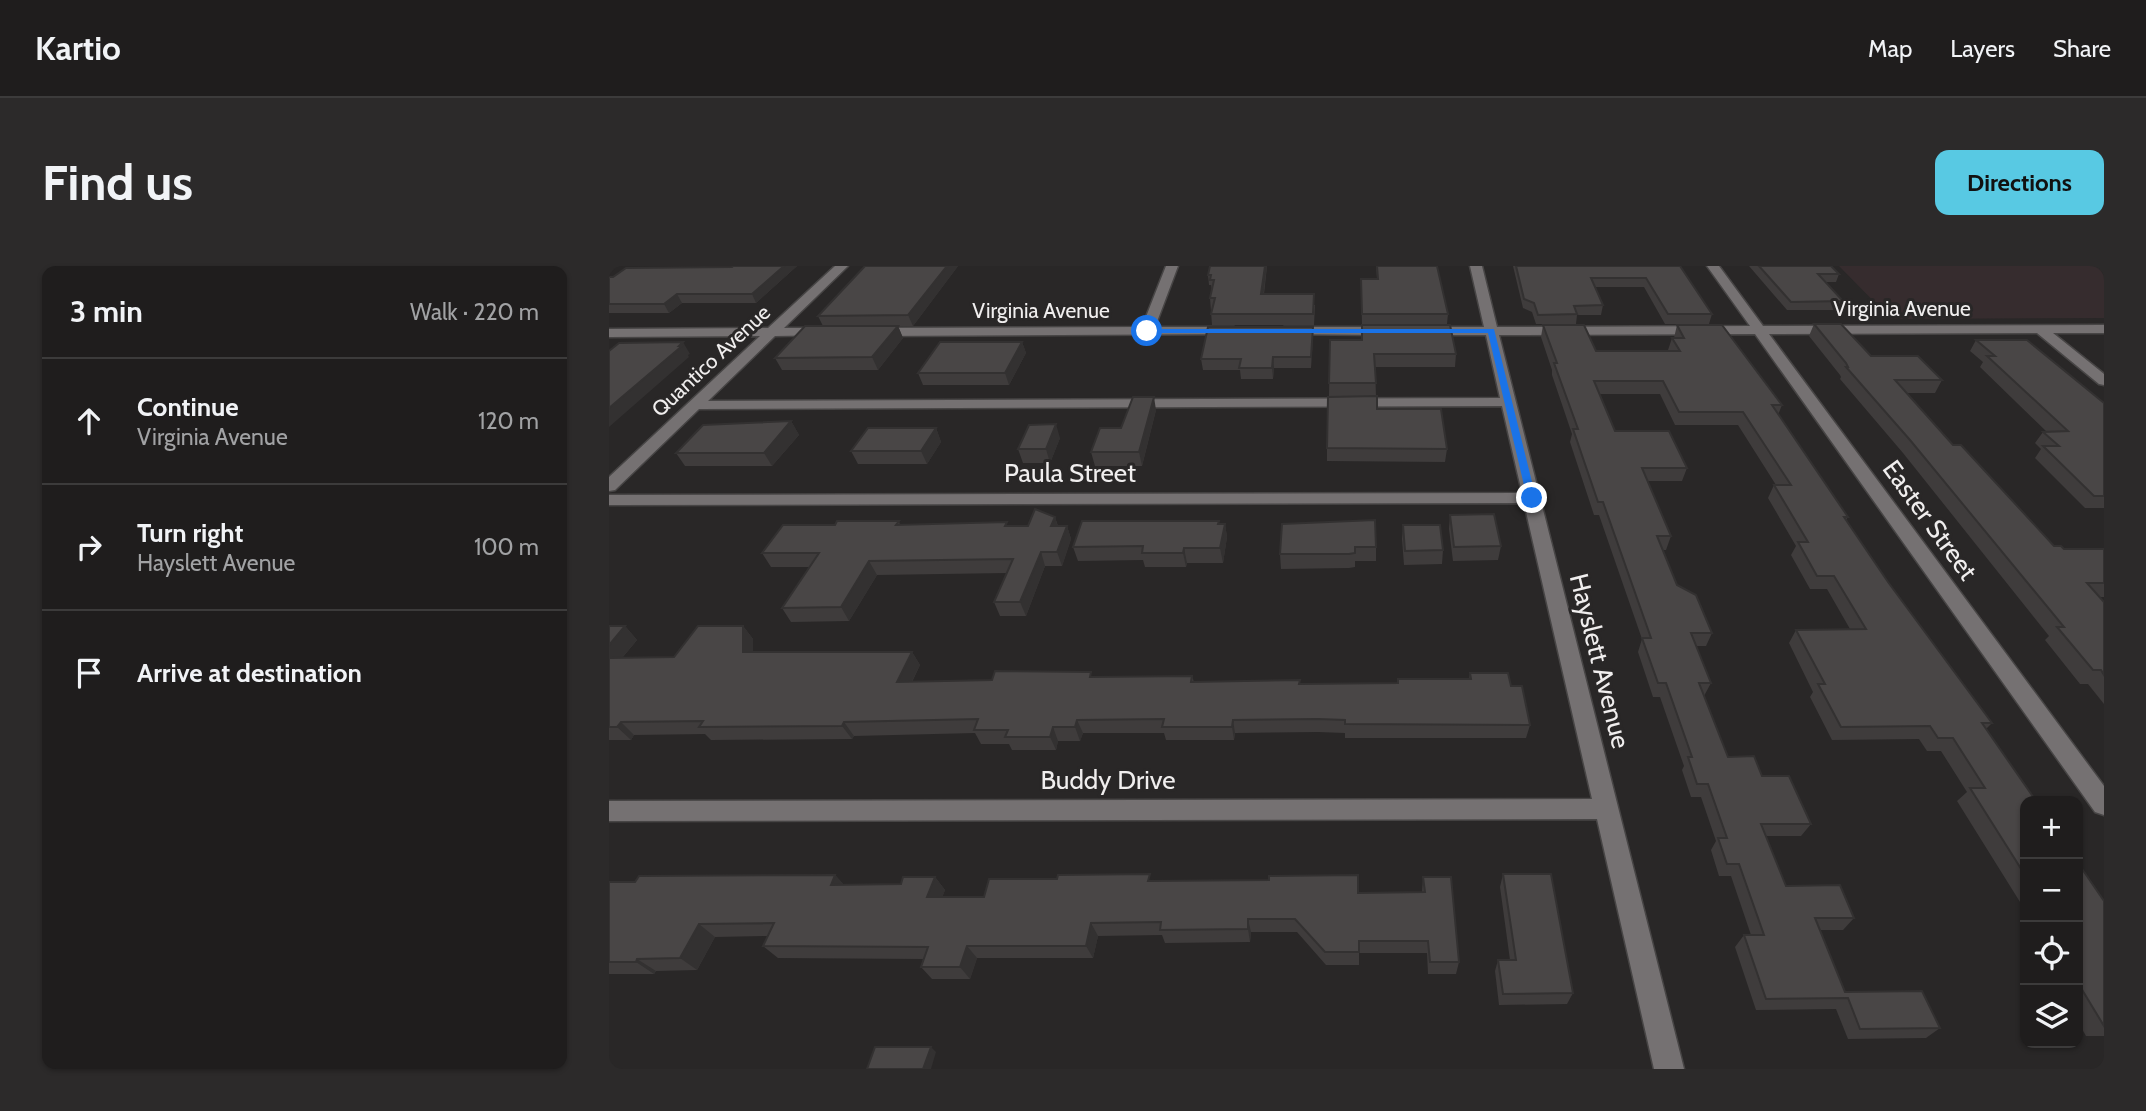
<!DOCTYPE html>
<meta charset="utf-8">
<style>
body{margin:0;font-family:Cabin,sans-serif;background:#2c2a2a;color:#f1f3f6}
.controls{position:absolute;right:21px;bottom:21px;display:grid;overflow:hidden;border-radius:14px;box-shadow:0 2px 5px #0004}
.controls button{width:63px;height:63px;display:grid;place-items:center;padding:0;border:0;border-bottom:2px solid #3c3b3b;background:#1f1d1d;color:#f1f3f6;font:35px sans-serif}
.stop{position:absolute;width:21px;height:21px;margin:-16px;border:5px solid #1a73e8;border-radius:50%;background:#fff}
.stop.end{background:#1a73e8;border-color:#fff;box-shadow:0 2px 7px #0008}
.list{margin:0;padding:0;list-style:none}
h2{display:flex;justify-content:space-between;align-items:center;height:91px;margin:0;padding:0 28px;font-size:30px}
h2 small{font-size:23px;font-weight:400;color:#a1a2a4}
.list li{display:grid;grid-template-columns:46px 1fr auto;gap:21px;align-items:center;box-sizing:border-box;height:126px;padding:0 28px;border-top:2px solid #3c3b3b}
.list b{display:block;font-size:26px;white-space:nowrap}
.list p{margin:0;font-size:23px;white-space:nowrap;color:#a1a2a4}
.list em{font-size:23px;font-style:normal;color:#a1a2a4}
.icon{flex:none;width:38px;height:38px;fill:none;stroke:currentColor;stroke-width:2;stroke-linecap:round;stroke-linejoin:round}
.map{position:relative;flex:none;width:1495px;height:803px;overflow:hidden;border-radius:14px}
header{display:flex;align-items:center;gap:42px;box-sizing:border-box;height:98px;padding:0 35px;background:#1f1d1d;border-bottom:2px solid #3c3b3b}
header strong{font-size:33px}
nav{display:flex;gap:38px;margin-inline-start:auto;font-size:24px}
.intro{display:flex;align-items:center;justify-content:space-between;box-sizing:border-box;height:168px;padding:0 42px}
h1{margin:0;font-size:49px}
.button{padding:18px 32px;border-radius:14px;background:#58c9e3;color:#111;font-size:24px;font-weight:700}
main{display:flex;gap:42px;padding:0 42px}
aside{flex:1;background:#1f1d1d;border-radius:14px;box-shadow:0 2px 5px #0004}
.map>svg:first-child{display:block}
.built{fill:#362c2e}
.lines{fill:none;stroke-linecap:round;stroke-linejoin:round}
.minor-casing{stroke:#474545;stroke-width:3}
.minor{fill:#757172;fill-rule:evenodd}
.wall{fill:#3f3c3c}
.shaded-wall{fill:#333131}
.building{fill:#494646;stroke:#333131;stroke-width:2}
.route{fill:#1a73e8}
.labels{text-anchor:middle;stroke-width:6;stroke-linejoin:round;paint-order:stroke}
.far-street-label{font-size:21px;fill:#f0eeee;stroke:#292727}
.street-label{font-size:26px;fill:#f0eeee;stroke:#292727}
</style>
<header>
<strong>Kartio</strong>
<nav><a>Map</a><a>Layers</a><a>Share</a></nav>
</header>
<div class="intro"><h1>Find us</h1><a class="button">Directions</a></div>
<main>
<aside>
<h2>3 min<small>Walk · 220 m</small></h2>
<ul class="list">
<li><svg class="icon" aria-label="ahead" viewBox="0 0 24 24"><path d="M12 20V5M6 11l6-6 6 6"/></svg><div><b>Continue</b><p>Virginia Avenue</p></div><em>120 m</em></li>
<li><svg class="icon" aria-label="right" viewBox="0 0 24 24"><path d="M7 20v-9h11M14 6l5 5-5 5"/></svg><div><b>Turn right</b><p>Hayslett Avenue</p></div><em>100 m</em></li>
<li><svg class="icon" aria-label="arrive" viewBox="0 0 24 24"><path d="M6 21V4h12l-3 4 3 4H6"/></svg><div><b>Arrive at destination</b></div></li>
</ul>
</aside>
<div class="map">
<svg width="1495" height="803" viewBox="0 0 1495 803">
<rect width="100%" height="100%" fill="#292727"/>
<path class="built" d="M1230,0H1495V52L1282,53Z"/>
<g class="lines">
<defs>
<g id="minor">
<path d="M226,0H239L175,62H219L226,66L224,69L166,70L99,135L891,132L877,69H815L808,65L815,61H875L861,0H873L888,61L1141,60L1098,0H1110L1154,60L1495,59V67H1444L1495,108V119L1490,118L1428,67L1160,68L1495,520V549L1486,546L1146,68L890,69L1075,803H1045L988,553L0,555V535L983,533L915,237L0,239V229L913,227L893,140L90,143L6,224L0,225V211L151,70L0,71V63L159,62Z"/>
<path d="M557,0H569L546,61H625L632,65L630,68L265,70L258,66L265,62L533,61Z"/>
<path d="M675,61H779L786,65L779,69L670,68L668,65Z"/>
</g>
</defs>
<use href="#minor" class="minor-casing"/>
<use href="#minor" class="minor"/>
</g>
<g class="wall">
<path d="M124,0H188L147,37H73L60,47H0V11L123,1Z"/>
<path d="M349,0L304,60H289L294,72L269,104H173L166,92L214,60L209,50Z"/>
<path d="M658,0L655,28L706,39L705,59H603L601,32L603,25L602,19H600L599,9Z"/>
<path d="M767,0H828L839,48L838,58L753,59L752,13H768Z"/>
<path d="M904,0H1071L1103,48L1100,58H1056L1035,21H986L994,39L992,49H968L967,58H927L923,46L914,42Z"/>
<path d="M1140,0H1222L1230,8L1227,16H1216L1234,35L1231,44H1178Z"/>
<path d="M1205,58L1262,90L1333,114L1326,127H1298L1344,179L1445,280L1455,283H1495V331H1491L1495,336V438L1479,418H1471L1436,374L1440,370L1294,187L1231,113L1232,111L1231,109L1200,70Z"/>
<path d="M934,59L987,85H1060L1059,84L1063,72H1065L1068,59L1173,139L1169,149L1239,251L1237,254L1279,316L1383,457L1377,463L1416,535V644L1348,535L1358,526L1332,485H1318L1310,473L1223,474L1201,431L1204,426L1180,377L1187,364L1241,363L1218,323H1201L1182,289L1187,280L1159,232L1165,219H1167L1129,159H1066L1051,128H991L1006,165L1078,202L1073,215H1038L1062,270L1057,284H1054L1068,319L1103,367L1097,380H1087L1102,417L1095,430L1119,491L1153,510L1202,558L1192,570H1157L1177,620L1245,652L1234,664H1211L1236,726L1331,762L1317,772L1239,773L1227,743L1147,744L1126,681L1135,669H1142L1122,610H1110L1102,584L1107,575L1092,531H1082L1073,504L1075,500L1051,431H1044L1029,386L1033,373L990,249H985L961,176L963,168L943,109V104L932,71Z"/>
<path d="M704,72L702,102H665L664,113H632L631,104H594L592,93Z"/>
<path d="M721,74L847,88L846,101H766L767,130H720Z"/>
<path d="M1367,74L1495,137V242H1476L1426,192L1432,183L1426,177L1434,166H1438L1371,101L1374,96L1361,85Z"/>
<path d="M413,76L417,87L400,119H314L309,107Z"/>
<path d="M768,143L838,183L836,196L718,195V182Z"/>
<path d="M547,144L533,200H486L482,186L512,162Z"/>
<path d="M182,155L190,169L163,200H76L67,187Z"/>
<path d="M327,162L332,176L318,198H249L242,185Z"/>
<path d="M451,172L441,197H414L409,183Z"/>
<path d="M841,249L892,280L889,294L844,295L840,263Z"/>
<path d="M446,251L449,260H458L462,273L453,300H436L417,350H391L385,336L398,307L268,309L240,355L182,356L173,342L201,301H162L153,287L226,259L290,255L291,259L419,260Z"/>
<path d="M610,258H616L618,271L614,297H578L577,301H536L534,294L469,295L464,281Z"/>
<path d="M673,258L767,281V295H746V301L740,302L672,303L671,288Z"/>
<path d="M794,259L834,284L833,298L795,299L793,273Z"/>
<path d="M0,360H16L28,374L13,392L65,391L134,360L144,373V386H303L311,399L303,416L484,411L583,410L585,416L691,418L789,417L860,413L861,407L902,420L921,459L917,472H736V467L709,466L626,467L625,474H557L555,467H474L471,475H449L447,484H403L400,478H372L366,467L245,470L243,473L102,474L96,468L25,469L22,474H0Z"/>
<path d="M1469,597L1495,635V770H1477L1469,756Z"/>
<path d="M894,608L964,727L958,738L890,739L886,705L889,694H901L891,621Z"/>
<path d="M226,609L235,619L292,618L326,611L336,624L333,631H375L543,615L749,627L813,626L814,611L850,696L847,708H819L818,687H750V699H717L688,666H642L641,676L556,677L553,669L489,670L484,692H368L361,713H323L312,701L314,693L169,692L154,680L159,670L106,671L88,704L47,705L45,708H0V616Z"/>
</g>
<g class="shaded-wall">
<path d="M175,0H188L147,37L143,28Z"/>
<path d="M338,0H349L304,60L299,49Z"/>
<path d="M656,0H658L653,39L652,28Z"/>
<path d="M68,28L73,37L60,47L55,38Z"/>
<path d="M289,60L294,72L269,104L263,91Z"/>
<path d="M704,61V72L702,102V91Z"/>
<path d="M74,76L81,88L79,89L80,91L0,161V142Z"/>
<path d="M413,76L417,87L400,119L396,107Z"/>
<path d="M664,91L665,102L664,113L663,102Z"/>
<path d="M545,131L547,144L533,200L530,186Z"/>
<path d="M182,155L190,169L163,200L155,187Z"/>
<path d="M447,158L451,172L441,197L437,183Z"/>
<path d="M327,162L332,176L318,198L312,185Z"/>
<path d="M446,251L450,265L442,260Z"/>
<path d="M616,258L618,271L614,297L611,282Z"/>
<path d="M458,260L462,273L453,300L448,286Z"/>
<path d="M575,282L578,297L577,301L574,287Z"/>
<path d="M432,286L436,300L417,350L411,336Z"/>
<path d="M260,295L268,309L240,355L232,341Z"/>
<path d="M16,360L28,374L2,405L0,403V379Z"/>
<path d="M134,360L144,373V399L134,386Z"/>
<path d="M303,386L311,399L296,429L288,416Z"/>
<path d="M468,454L474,467L471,475L466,461Z"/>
<path d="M624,454L626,467L625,474L623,461Z"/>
<path d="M12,456L25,469L22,474L8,461Z"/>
<path d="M235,456L245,470L243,473L233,460Z"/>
<path d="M444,461L449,475L447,484L441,471Z"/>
<path d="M226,609L239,623L222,619Z"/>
<path d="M326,611L336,624L329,644L318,631Z"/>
<path d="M639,653L642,666L641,676L639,663Z"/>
<path d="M482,657L489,670L484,692L477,680Z"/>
<path d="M90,658L106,671L88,704L71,692Z"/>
<path d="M358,680L368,692L361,713L351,701Z"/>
<path d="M28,693L47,705L45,708L27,696Z"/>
<path d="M322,781L327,786L322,803H314Z"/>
</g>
<g class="building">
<path d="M124,0H175L143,28H68L55,38H0V11H4L17,2L123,1Z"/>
<path d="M256,0H338L299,49L209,50Z"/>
<path d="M601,0H656L652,28H705L704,48H602L606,32H601L605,14H601L602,9H599Z"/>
<path d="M768,0H828L839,48H753L752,13H769Z"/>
<path d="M907,0H1071L1103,48H1059L1037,12H982L994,39L965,40L968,48L929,49L925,37L915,33Z"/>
<path d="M1150,0H1222L1230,8H1209L1234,35L1182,36Z"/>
<path d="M1205,58H1232L1262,90H1309L1333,114H1286L1344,179H1352L1445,280H1452L1455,283H1495V317H1478L1495,336V409L1492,404H1484L1448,361H1455L1301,174L1237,101H1239L1237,97Z"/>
<path d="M753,59H841L847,88H765L767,117H720L721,74H753Z"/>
<path d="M934,59H975L987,85H1071L1063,72H1075L1068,59H1113L1173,139H1163L1239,251H1235L1279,316L1383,457H1373L1427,535H1416V609L1361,522H1376L1344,472H1329L1321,460L1232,461L1209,418H1216L1187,364L1257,363L1225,310H1208L1189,276H1199L1165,219H1182L1134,146H1070L1054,115H985L1006,165H1060L1078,202H1033L1062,270H1048L1068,319L1087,329L1103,367H1082L1102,417H1090L1119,491L1145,490L1153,510H1180L1202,558H1152L1177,620L1231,619L1245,652H1206L1236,726L1313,725L1331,762L1251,763L1239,732L1157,733L1135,669H1155L1130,598H1118L1109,572H1118L1099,518H1088L1079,491H1083L1057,417H1049L1033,372H1042L994,236H989L964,163H969L945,97H948Z"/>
<path d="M196,60H289L263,91L166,92Z"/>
<path d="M599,61H704L702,91H664L663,102H630L632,93H592Z"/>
<path d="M1367,74H1418L1495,137V230H1485L1434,180H1450L1434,166L1459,165L1378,90H1386Z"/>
<path d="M74,76L70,80H73L0,142V85L10,77Z"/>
<path d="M331,76H413L396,107H309Z"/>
<path d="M768,130V143H832L838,183L718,182L719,131Z"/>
<path d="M524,131H545L530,186H482L491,162H512Z"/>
<path d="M182,155L155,187H67L94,159Z"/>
<path d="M447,158L437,183H409L420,159Z"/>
<path d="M259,162H327L312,185H242Z"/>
<path d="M426,243L446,251L442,260H458L448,286H432L411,336H385L404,293L260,295L232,341L173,342L210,287H153L174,259H226L228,255H290L287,259L398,256L396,260H419Z"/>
<path d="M885,248L892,280L845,281L841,249Z"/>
<path d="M766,254L767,281H746V287L740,288H671L673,258Z"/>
<path d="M473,255H610L609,258H616L611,282H575L574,287H533L534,280L464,281Z"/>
<path d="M794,259H831L834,284L796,285Z"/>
<path d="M0,360H16L0,379Z"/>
<path d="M89,360H134V386H303L288,416L383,414L386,405L482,406L481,411L583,410L582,416L691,414L690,418L789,417V413H862L861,407H899L902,420H913L921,459L736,458V454L709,453L624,454L623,461H553L555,453L468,454L466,461H444L441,471H396L399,464H365L369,453L235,456L233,460L90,461L94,455L12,456L8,461H0V392L65,391Z"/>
<path d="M1469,597L1495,635V760L1469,717Z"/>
<path d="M541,608L539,615L660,614V610L749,609V627L816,626L814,611H842L850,696H821L819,675H750V686H716L686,653H639V663L551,664L552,656L482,657L477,680H358L351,701H312L319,681L154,680L165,657L90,658L71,692L28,693L27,696H0V616H26L30,610L226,609L222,619L292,618L294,611H326L318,631H375L380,613H448L449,609Z"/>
<path d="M894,608H942L964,727L894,728L889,694H907Z"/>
<path d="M266,781H322L314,803H258Z"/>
</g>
<path class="route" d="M538,63H885L927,232L923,235L918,232L879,67H535Z"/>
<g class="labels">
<g class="far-street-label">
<text x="1293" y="50">Virginia Avenue</text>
<text x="432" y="52">Virginia Avenue</text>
<text transform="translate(102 95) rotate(-43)" y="7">Quantico Avenue</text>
</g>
<g class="street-label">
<text x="461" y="216">Paula Street</text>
<text transform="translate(1321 254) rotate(54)" y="9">Easter Street</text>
<text transform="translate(991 395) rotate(76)" y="9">Hayslett Avenue</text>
<text x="499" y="523">Buddy Drive</text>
</g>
</g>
</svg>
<div class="controls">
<button>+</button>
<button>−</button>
<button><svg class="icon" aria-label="locate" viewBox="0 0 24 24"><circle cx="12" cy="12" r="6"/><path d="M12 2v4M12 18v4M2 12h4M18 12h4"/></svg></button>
<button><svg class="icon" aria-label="layers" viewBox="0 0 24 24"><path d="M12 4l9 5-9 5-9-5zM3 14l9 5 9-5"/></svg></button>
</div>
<div class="stop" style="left:538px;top:65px"></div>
<div class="stop end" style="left:923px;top:232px"></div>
</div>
</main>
